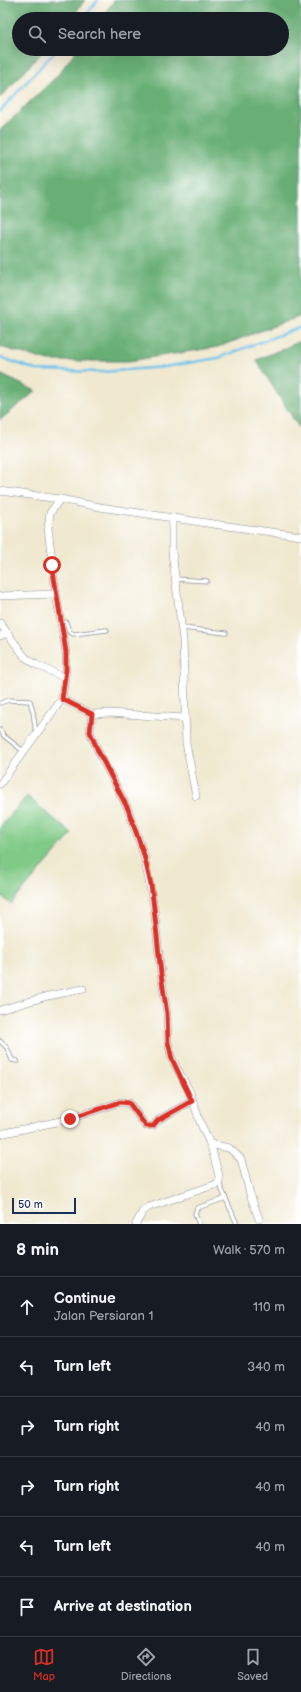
<!DOCTYPE html>
<meta charset="utf-8">
<style>
body{margin:0;font-family:"Balsamiq Sans",sans-serif;background:#242831;color:#f1f3f6}
.scale{position:absolute;left:12px;bottom:10px;width:64px;box-sizing:border-box;padding-left:4px;border:2px solid #1b2f5e;border-top:0;font-size:11px;line-height:14px;white-space:nowrap;color:#1b2f5e;-webkit-text-stroke:3px #fff;paint-order:stroke}
.stop{position:absolute;width:12px;height:12px;margin:-9px;border:3px solid #d93025;border-radius:50%;background:#fff}
.stop.end{background:#d93025;border-color:#fff;box-shadow:0 1px 4px #0008}
.list{margin:0;padding:0;list-style:none}
h2{display:flex;justify-content:space-between;align-items:center;height:52px;margin:0;padding:0 16px;font-size:17px}
h2 small{font-size:13px;font-weight:400;color:#9ea1a6}
.list li{display:grid;grid-template-columns:26px 1fr auto;gap:12px;align-items:center;box-sizing:border-box;height:60px;padding:0 16px;border-top:1px solid #363941}
.list b{display:block;font-size:15px;white-space:nowrap}
.list p{margin:0;font-size:13px;white-space:nowrap;color:#9ea1a6}
.list em{font-size:13px;font-style:normal;color:#9ea1a6}
.icon{flex:none;width:22px;height:22px;fill:none;stroke:currentColor;stroke-width:2;stroke-linecap:round;stroke-linejoin:round}
.map{position:relative;flex:none;width:301px;height:1224px;overflow:hidden}
.search{position:absolute;background:#171b24;box-shadow:0 4px 16px #0002;left:12px;right:12px;top:12px;height:44px;display:flex;align-items:center;gap:10px;box-sizing:border-box;padding:0 14px;border-radius:22px;color:#9ea1a6;font-size:15px}
.sheet{height:412px;background:#171b24}
nav{display:flex;justify-content:space-around;align-items:center;box-sizing:border-box;height:56px;border-top:1px solid #363941;background:#171b24;font-size:11px;color:#9ea1a6}
nav a{display:grid;justify-items:center;gap:2px}
nav .on{color:#d93025}
.map>svg:first-child{display:block}
.green{fill:#80ca87;stroke:#4e7c72}
.forest{fill:#68ae74;stroke:#426e69}
.lines{fill:none;stroke-linecap:round;stroke-linejoin:round}
.stream{stroke:#6ec2eb;stroke-width:2.5}
.lane-casing{stroke:#868c97;stroke-width:5}
.street-casing{stroke:#868c97;stroke-width:8}
.lane{stroke:#fff;stroke-width:3.5}
.street{stroke:#fff;stroke-width:7}
.route{stroke:#d93025;stroke-width:5}
</style>
<div class="map">
<svg width="301" height="1224" viewBox="0 0 301 1224">
<rect width="100%" height="100%" fill="#fff"/>
<filter id="ink" filterUnits="userSpaceOnUse"><feTurbulence type="fractalNoise" baseFrequency=".025" numOctaves="2"/><feDisplacementMap in="SourceGraphic" scale="8" xChannelSelector="R" yChannelSelector="G"/><feConvolveMatrix kernelMatrix="1 2 1 2 8 2 1 2 1" color-interpolation-filters="sRGB"/></filter>
<filter id="wash" filterUnits="userSpaceOnUse"><feTurbulence type="fractalNoise" baseFrequency=".012" numOctaves="4" result="noise"/><feDisplacementMap in="SourceGraphic" scale="16" xChannelSelector="R" yChannelSelector="G"/><feGaussianBlur stdDeviation="0.9" result="paint"/><feColorMatrix in="noise" values="0 0 0 0 0 0 0 0 0 0 0 0 0 0 0 0 0 1.4 0 .05"/><feComposite in="paint" operator="in"/></filter>
<g filter="url(#wash)">
<rect width="100%" height="100%" fill="#f0e9d0"/>
<path class="green" d="M27,796L72,834L11,904L0,895V827Z"/>
<g class="forest">
<path d="M0,0H85L71,19H19V49H45L0,98Z"/>
<path d="M115,0H301V316L218,347L129,361H49L0,347V130L57,76L77,49H282V19H100Z"/>
<path d="M301,341V431L256,360Z"/>
<path d="M0,374L36,391L0,420Z"/>
</g>
<g class="lines">
<g class="stream">
<path d="M83,19L98,0"/>
<path d="M0,111L57,49"/>
<path d="M0,357L36,370L102,372L164,367L218,358L301,327"/>
</g>
</g>
</g>
<g filter="url(#ink)">
<g class="lines">
<defs>
<g id="lane">
<path d="M175,579L207,581"/>
<path d="M66,622L69,631L73,634L107,630"/>
<path d="M182,628L226,633"/>
<path d="M0,703L9,700L30,701L33,712L36,734"/>
<path d="M0,730L4,736L23,751"/>
<path d="M0,1041L7,1048L12,1060L17,1061"/>
<path d="M219,1183L237,1224"/>
<path d="M199,1224L195,1214L197,1208L226,1198"/>
</g>
<g id="street">
<path d="M0,491L60,499L100,507L220,525L301,536"/>
<path d="M172,517V552L183,640L186,743L196,796"/>
<path d="M0,596L56,594"/>
<path d="M0,623L25,657L35,664L65,678"/>
<path d="M0,636L8,633"/>
<path d="M62,699L92,714L109,713L185,718"/>
<path d="M92,714L90,732L98,751L128,809L144,855L154,908L161,974L167,1014L168,1042L172,1059L190,1092L200,1122L211,1146L219,1176V1182L214,1185L149,1207L143,1211L136,1224"/>
<path d="M0,784L62,699L66,670V652L56,594L48,528L50,513L60,499"/>
<path d="M0,1010L48,996L83,989"/>
<path d="M0,1134L70,1119L120,1102L129,1103L146,1126H153L158,1120L192,1101"/>
<path d="M210,1144L229,1148L241,1159L250,1194L259,1219"/>
</g>
</defs>
<use href="#lane" class="lane-casing"/>
<use href="#street" class="street-casing"/>
<use href="#lane" class="lane"/>
<use href="#street" class="street"/>
</g>
</g>
<g class="lines" filter="url(#ink)">
<path class="route" d="M52,565L66,652V670L62,699L92,714L90,732L98,751L128,809L144,855L151,885L154,908L161,974L167,1014L168,1042L172,1059L192,1101L158,1120L153,1126H146L129,1103L120,1102L70,1119"/>
</g>
</svg>
<div class="scale">50 m</div>
<div class="stop" style="left:52px;top:565px"></div>
<div class="stop end" style="left:70px;top:1119px"></div>
<div class="search"><svg class="icon" aria-label="search" viewBox="0 0 24 24"><circle cx="10" cy="10" r="6"/><path d="M15 15l6 6"/></svg>Search here</div>
</div>
<section class="sheet">
<h2>8 min<small>Walk · 570 m</small></h2>
<ul class="list">
<li><svg class="icon" aria-label="ahead" viewBox="0 0 24 24"><path d="M12 20V5M6 11l6-6 6 6"/></svg><div><b>Continue</b><p>Jalan Persiaran 1</p></div><em>110 m</em></li>
<li><svg class="icon" aria-label="left" viewBox="0 0 24 24"><path d="M17 20v-9H6M10 6l-5 5 5 5"/></svg><div><b>Turn left</b></div><em>340 m</em></li>
<li><svg class="icon" aria-label="right" viewBox="0 0 24 24"><path d="M7 20v-9h11M14 6l5 5-5 5"/></svg><div><b>Turn right</b></div><em>40 m</em></li>
<li><svg class="icon" aria-label="right" viewBox="0 0 24 24"><path d="M7 20v-9h11M14 6l5 5-5 5"/></svg><div><b>Turn right</b></div><em>40 m</em></li>
<li><svg class="icon" aria-label="left" viewBox="0 0 24 24"><path d="M17 20v-9H6M10 6l-5 5 5 5"/></svg><div><b>Turn left</b></div><em>40 m</em></li>
<li><svg class="icon" aria-label="arrive" viewBox="0 0 24 24"><path d="M6 21V4h12l-3 4 3 4H6"/></svg><div><b>Arrive at destination</b></div></li>
</ul>
</section>
<nav>
<a class="on"><svg class="icon" aria-label="map" viewBox="0 0 24 24"><path d="M3 6l6-2 6 2 6-2v14l-6 2-6-2-6 2zM9 4v14M15 6v14"/></svg>Map</a>
<a><svg class="icon" aria-label="directions" viewBox="0 0 24 24"><path d="M12 3l9 9-9 9-9-9zM9 14v-3h6M13 9l2 2-2 2"/></svg>Directions</a>
<a><svg class="icon" aria-label="saved" viewBox="0 0 24 24"><path d="M7 4h10v16l-5-4-5 4z"/></svg>Saved</a>
</nav>
